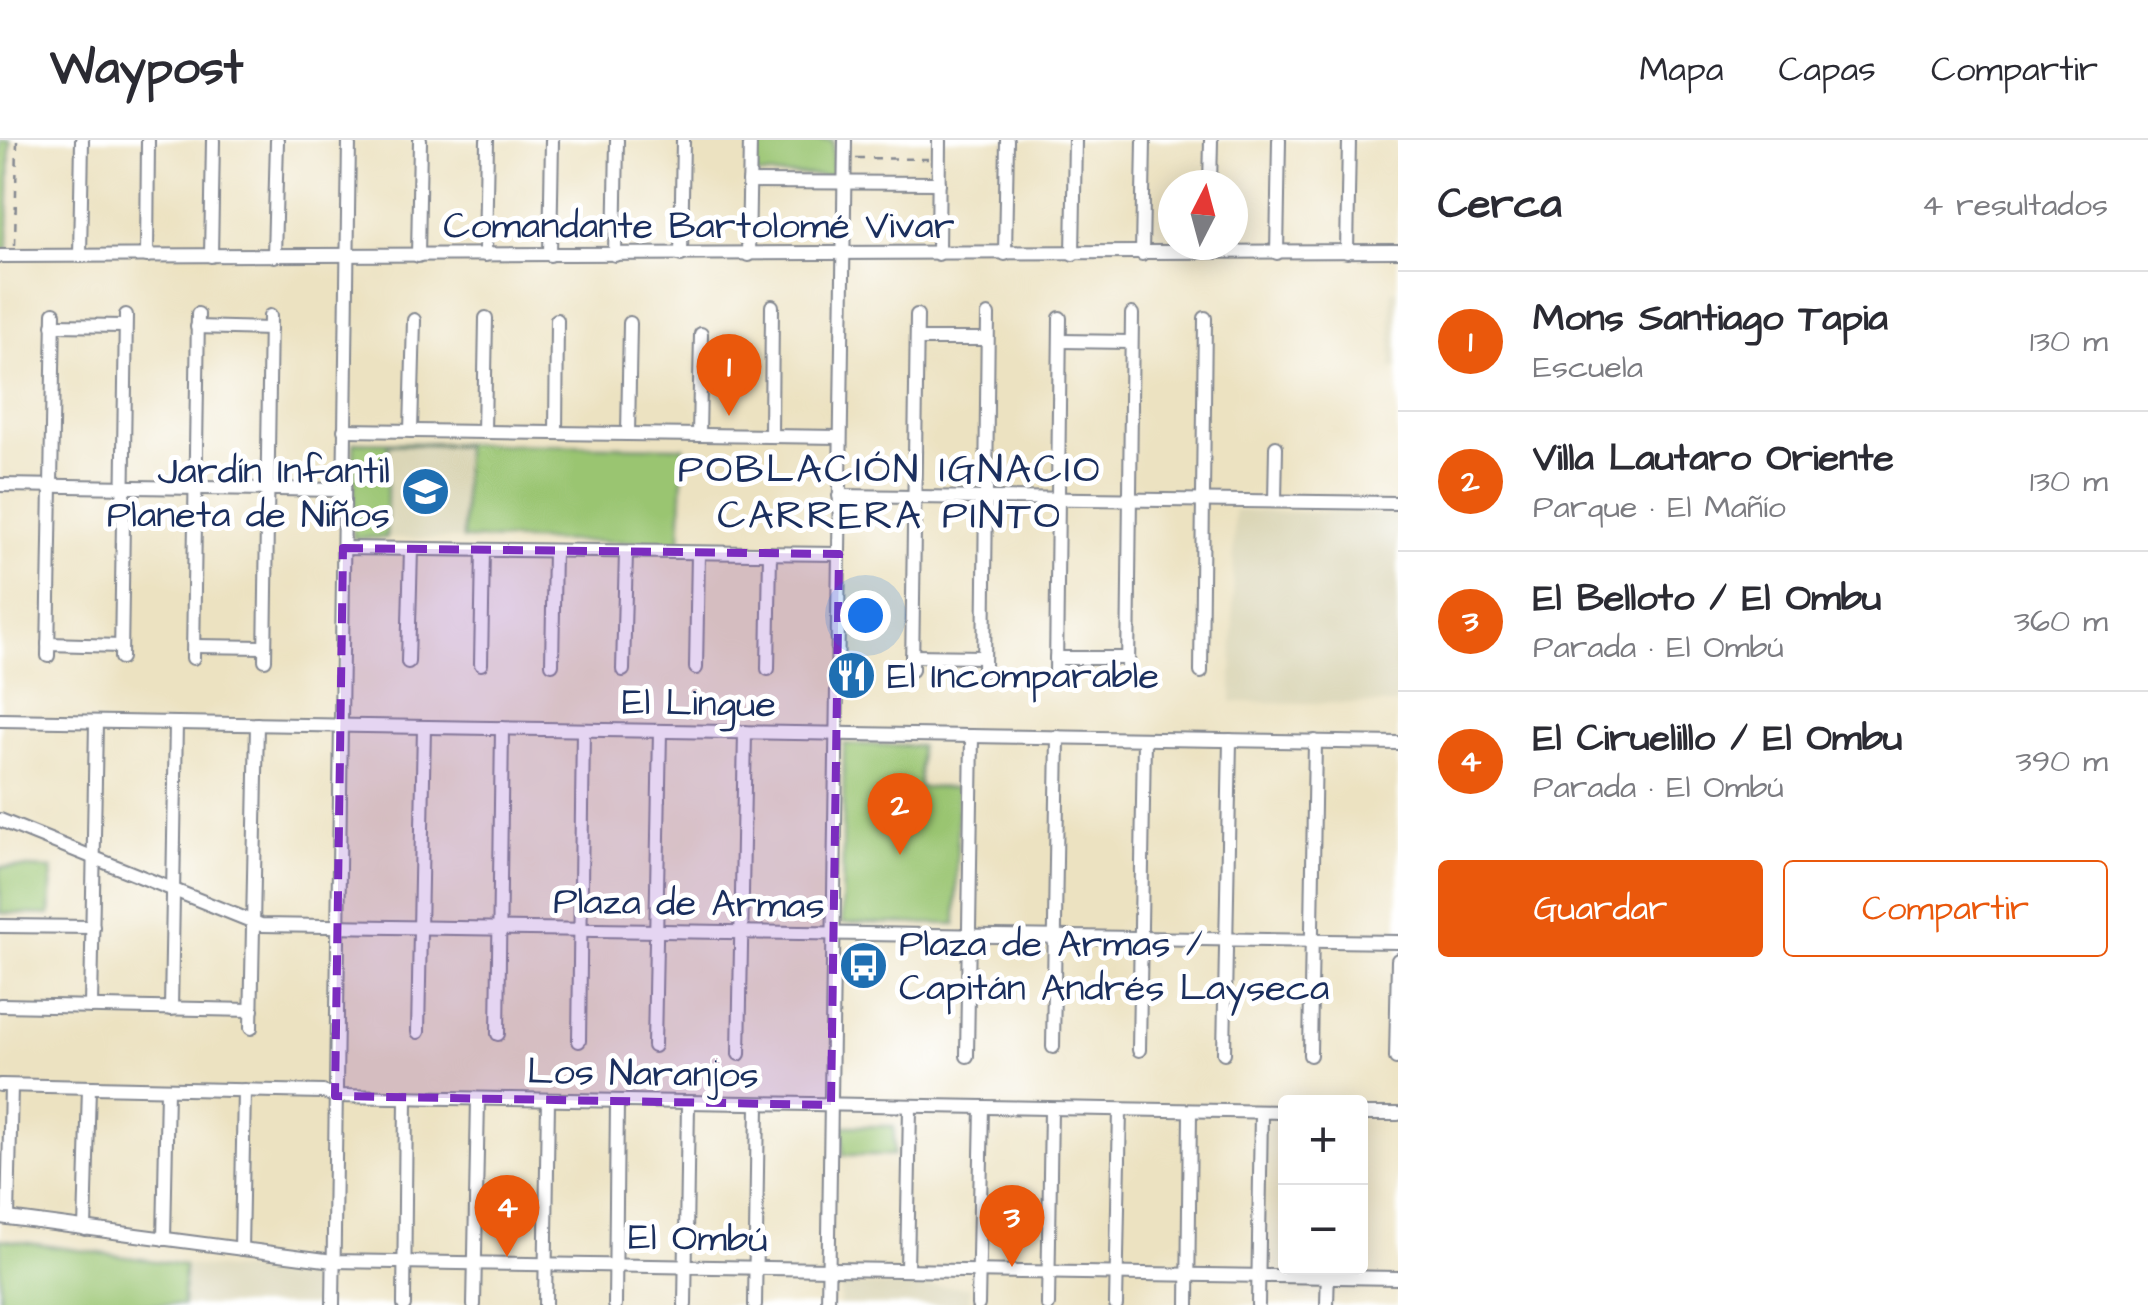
<!DOCTYPE html>
<html lang="es">
<meta charset="utf-8">
<style>
body{margin:0;font-family:"Architects Daughter",sans-serif;background:#f7f7f7;color:#2b2b33}
.controls{position:absolute;right:30px;bottom:30px;display:grid;overflow:hidden;border-radius:10px;box-shadow:0 5px 25px #0003}
.controls button{width:90px;height:90px;display:grid;place-items:center;padding:0;border:0;border-bottom:2px solid #e1e1e2;background:#fff;color:#2b2b33;font:50px sans-serif}
.compass{position:absolute;left:1158px;top:30px;width:90px;height:90px;border-radius:50%;background:#fff;box-shadow:0 5px 25px #0003;rotate:6deg}
.you{position:absolute;left:865px;top:475px;width:35px;height:35px;margin:-25px;border:8px solid #fff;border-radius:50%;background:#1a73e8;box-shadow:0 0 0 15px #1a73e833}
.badge{display:grid;place-items:center;width:65px;height:65px;border-radius:50%;background:#ea580c;color:#fff;font-size:32px;font-weight:700}
.pin{position:absolute;translate:-50% -82px;filter:drop-shadow(0 2px 5px #0008)}
.pin::after{content:'';position:absolute;top:52px;width:35px;height:30px;background:inherit;clip-path:polygon(0 0,100% 0,50% 100%)}
.list{margin:0;padding:0;list-style:none}
h2{display:flex;justify-content:space-between;align-items:center;height:130px;margin:0;padding:0 40px;font-size:42px}
h2 small{font-size:32px;font-weight:400;color:#7c7c81}
.list li{display:grid;grid-template-columns:65px 1fr auto;gap:30px;align-items:center;box-sizing:border-box;height:140px;padding:0 40px;border-top:2px solid #e1e1e2}
.list b{display:block;font-size:38px;white-space:nowrap}
.list p{margin:0;font-size:32px;white-space:nowrap;color:#7c7c81}
.list em{font-size:32px;font-style:normal;color:#7c7c81}
.actions{display:flex;gap:20px;padding:30px 40px}
.actions a{flex:1;padding:22px 0;border:2px solid #ea580c;border-radius:10px;text-align:center;font-size:35px;color:#ea580c}
.actions .main{background:#ea580c;color:#fff}
.map{position:relative;flex:none;width:1398px;height:1165px;overflow:hidden}
header{display:flex;align-items:center;gap:60px;box-sizing:border-box;height:140px;padding:0 50px;background:#fff;border-bottom:2px solid #e1e1e2}
header strong{font-size:48px}
nav{display:flex;gap:55px;margin-inline-start:auto;font-size:35px}
main{display:flex}
aside{flex:1;background:#fff}
.map>svg:first-child{display:block}
.built{fill:#dad5b6}
.green{fill:#9ac571;stroke:#5a7a68;stroke-width:2.5}
.lines{fill:none;stroke-linecap:round;stroke-linejoin:round}
.minor-casing{stroke:#848890;stroke-width:16}
.path{stroke:#848890;stroke-width:2.5;stroke-dasharray:8 8;stroke-linecap:butt}
.minor{stroke:#fff;stroke-width:12}
.marked{fill:#7b2cbf;fill-opacity:0.2;stroke:#7b2cbf;stroke-width:8;stroke-dasharray:20 12;stroke-linejoin:round}
.labels{text-anchor:middle;stroke-width:10;stroke-linejoin:round;paint-order:stroke}
.street-label{font-size:38px;fill:#1b2f5e;stroke:#fff}
.poi-label{font-size:38px;fill:#1b2f5e;stroke:#fff;text-anchor:start}
.neighbourhood-label{font-size:40px;letter-spacing:2.5px;fill:#1b2f5e;stroke:#fff}
</style>
<header>
<strong>Waypost</strong>
<nav><a>Mapa</a><a>Capas</a><a>Compartir</a></nav>
</header>
<main>
<div class="map">
<svg width="1398" height="1165" viewBox="0 0 1398 1165">
<rect width="100%" height="100%" fill="#fff"/>
<filter id="ink" filterUnits="userSpaceOnUse"><feTurbulence type="fractalNoise" baseFrequency=".01" numOctaves="2"/><feDisplacementMap in="SourceGraphic" scale="20" xChannelSelector="R" yChannelSelector="G"/><feConvolveMatrix kernelMatrix="1 2 1 2 8 2 1 2 1" color-interpolation-filters="sRGB"/></filter>
<filter id="wash" filterUnits="userSpaceOnUse"><feTurbulence type="fractalNoise" baseFrequency=".0048" numOctaves="4" result="noise"/><feDisplacementMap in="SourceGraphic" scale="40" xChannelSelector="R" yChannelSelector="G"/><feGaussianBlur stdDeviation="2.25" result="paint"/><feColorMatrix in="noise" values="0 0 0 0 0 0 0 0 0 0 0 0 0 0 0 0 0 1.4 0 .05"/><feComposite in="paint" operator="in"/></filter>
<g filter="url(#wash)">
<rect width="100%" height="100%" fill="#ece2c1"/>
<g class="built">
<path d="M1398,150V228H1391V151Z"/>
<path d="M387,304L464,306L463,399L386,398Z"/>
<path d="M1234,371L1398,374V564L1232,562Z"/>
<path d="M184,1125L324,1137L323,1165H183Z"/>
<path d="M840,1145L969,1147V1165H840Z"/>
</g>
<g class="green">
<path d="M0,0H10L8,109L0,110Z"/>
<path d="M756,0H833V36L756,35Z"/>
<path d="M354,302L684,307L680,403L463,399L464,306L388,304L386,398H353Z"/>
<path d="M844,604L920,606L919,647L958,648L956,784L842,783Z"/>
<path d="M0,727L52,729L50,775L0,773Z"/>
<rect x="843" y="986" width="51" height="29"/>
<path d="M0,1099L184,1125L183,1165H0Z"/>
</g>
</g>
<g filter="url(#ink)">
<g class="lines">
<defs>
<g id="minor">
<path d="M749,42L939,43"/>
<path d="M1210,45L1211,0"/>
<path d="M1347,112L1349,0"/>
<path d="M1277,113L1279,0"/>
<path d="M938,114L939,0"/>
<path d="M1005,114L1007,0"/>
<path d="M1073,114L1075,0"/>
<path d="M1142,114L1144,0"/>
<path d="M485,115L487,0"/>
<path d="M550,115L552,0"/>
<path d="M615,115L617,0"/>
<path d="M681,115L683,0"/>
<path d="M748,115L750,0"/>
<path d="M0,116L1398,111"/>
<path d="M80,116L82,0"/>
<path d="M147,116L148,0"/>
<path d="M211,116L213,0"/>
<path d="M274,116L277,0"/>
<path d="M418,116L420,0"/>
<path d="M53,185L125,186"/>
<path d="M197,187L270,189"/>
<path d="M917,199H987"/>
<path d="M1060,201L1131,202"/>
<path d="M344,290L840,297"/>
<path d="M411,291L414,180"/>
<path d="M484,292L486,178"/>
<path d="M556,293L557,180"/>
<path d="M628,294L630,183"/>
<path d="M699,295L701,194"/>
<path d="M771,296L772,166"/>
<path d="M0,345L343,350"/>
<path d="M839,356L1398,363"/>
<path d="M1275,361L1276,307"/>
<path d="M343,408L839,414"/>
<path d="M48,504L121,506"/>
<path d="M194,506L265,507"/>
<path d="M48,516L54,173"/>
<path d="M912,516L984,517"/>
<path d="M121,518L126,175"/>
<path d="M193,518L198,174"/>
<path d="M1056,518H1128"/>
<path d="M265,520L270,176"/>
<path d="M408,522L411,409"/>
<path d="M481,524L483,410"/>
<path d="M552,524L554,411"/>
<path d="M696,528L698,413"/>
<path d="M768,529L770,413"/>
<path d="M623,530L626,412"/>
<path d="M912,530L917,175"/>
<path d="M984,531L988,175"/>
<path d="M1128,532L1132,174"/>
<path d="M1201,532L1205,178"/>
<path d="M1056,533L1060,178"/>
<path d="M0,580L1398,603"/>
<path d="M0,680L261,785L1398,802"/>
<path d="M0,786L93,787"/>
<path d="M0,865L252,870"/>
<path d="M91,867L96,582"/>
<path d="M171,869L176,583"/>
<path d="M251,888L257,584"/>
<path d="M418,892L424,587"/>
<path d="M498,894L502,588"/>
<path d="M579,901L583,590"/>
<path d="M654,906L660,591"/>
<path d="M1053,907L1058,597"/>
<path d="M1139,910L1144,599"/>
<path d="M1224,913L1230,600"/>
<path d="M739,914L745,592"/>
<path d="M1310,915L1315,601"/>
<path d="M967,916L972,596"/>
<path d="M1396,918L1398,820"/>
<path d="M0,945L323,952L335,956L1286,972"/>
<path d="M1360,974H1398"/>
<path d="M0,1077L333,1121L1398,1138"/>
<path d="M8,1078L11,946"/>
<path d="M85,1089L89,947"/>
<path d="M164,1099L167,949"/>
<path d="M241,1109L244,950"/>
<path d="M907,1130L910,967"/>
<path d="M333,1165L349,0"/>
<path d="M404,1165L406,957"/>
<path d="M474,1165L478,959"/>
<path d="M545,1165L548,960"/>
<path d="M615,1165L617,961"/>
<path d="M685,1165L688,963"/>
<path d="M755,1165L758,964"/>
<path d="M828,1165L845,0"/>
<path d="M978,1165L982,967"/>
<path d="M1048,1165L1051,969"/>
<path d="M1116,1165L1120,970"/>
<path d="M1188,1165L1190,971"/>
<path d="M1258,1165L1261,972"/>
<path d="M1327,1165L1328,1128"/>
</g>
</defs>
<use href="#minor" class="minor-casing"/>
<g class="path">
<path d="M856,18L928,19"/>
<path d="M15,105L17,0"/>
</g>
<use href="#minor" class="minor"/>
</g>
</g>
<path class="marked" d="M343,408L839,414L831,965L335,956Z"/>
<defs>
<symbol id="school-disc" viewBox="-11 -11 22 22"><circle r="9.5" fill="#1f6fb2" stroke="#fff"/><path d="M0-5L7-2L0 1L-7-2ZM-4 1L0 2.5L4 1V4Q0 6-4 4Z" fill="#fff"/></symbol>
<symbol id="restaurant-disc" viewBox="-11 -11 22 22"><circle r="9.5" fill="#1f6fb2" stroke="#fff"/><path d="M-5-6h1v4h1v-4h1v4h1v-4h1v5L-1.5 .5V6h-2V.5L-5-1ZM5-6V6H3V1.5H1.5Q1.5-4 5-6Z" fill="#fff"/></symbol>
<symbol id="bus-disc" viewBox="-11 -11 22 22"><circle r="9.5" fill="#1f6fb2" stroke="#fff"/><path d="M-5-6H5V4H4V6H2V4H-2V6H-4V4H-5ZM-3.5-4V0h7V-4ZM-3.5 1.2v1.5H-2V1.2ZM2 1.2v1.5H3.5V1.2Z" fill="#fff"/></symbol>
</defs>
<g fill-rule="evenodd">
<use href="#school-disc" x="398" y="324" width="55" height="55"/>
<use href="#restaurant-disc" x="824" y="508" width="55" height="55"/>
<use href="#bus-disc" x="836" y="798" width="55" height="55"/>
</g>
<g class="labels">
<g class="street-label">
<text x="699" y="98">Comandante Bartolomé Vivar</text>
<text transform="translate(699 562) rotate(1)" y="13">El Lingue</text>
<text transform="translate(689 762) rotate(1)" y="13">Plaza de Armas</text>
<text transform="translate(643 932) rotate(1)" y="13">Los Naranjos</text>
<text transform="translate(698 1097) rotate(1)" y="13">El Ombú</text>
</g>
<g class="poi-label">
<text x="390" y="343" text-anchor="end">Jardín Infantil<tspan x="390" dy="44">Planeta de Niños</tspan></text>
<text x="887" y="548">El Incomparable</text>
<text x="899" y="816">Plaza de Armas /<tspan x="899" dy="44">Capitán Andrés Layseca</tspan></text>
</g>
<g class="neighbourhood-label">
<text x="890" y="342">POBLACIÓN IGNACIO<tspan x="890" dy="46">CARRERA PINTO</tspan></text>
</g>
</g>
</svg>
<div class="controls">
<button>+</button>
<button>−</button>
</div>
<svg class="compass" viewBox="-18 -18 36 36"><path d="M0-13l5 13h-10z" fill="#e53935"/><path d="M0 13l5-13h-10z" fill="#7c7c81"/></svg>
<div class="you"></div>
<div class="pin badge" style="left:729px;top:276px">1</div>
<div class="pin badge" style="left:900px;top:715px">2</div>
<div class="pin badge" style="left:1012px;top:1127px">3</div>
<div class="pin badge" style="left:507px;top:1117px">4</div>
</div>
<aside>
<h2>Cerca<small>4 resultados</small></h2>
<ul class="list">
<li><span class="badge">1</span><div><b>Mons Santiago Tapia</b><p>Escuela</p></div><em>130 m</em></li>
<li><span class="badge">2</span><div><b>Villa Lautaro Oriente</b><p>Parque · El Mañío</p></div><em>130 m</em></li>
<li><span class="badge">3</span><div><b>El Belloto / El Ombu</b><p>Parada · El Ombú</p></div><em>360 m</em></li>
<li><span class="badge">4</span><div><b>El Ciruelillo / El Ombu</b><p>Parada · El Ombú</p></div><em>390 m</em></li>
</ul>
<div class="actions"><a class="main">Guardar</a><a>Compartir</a></div>
</aside>
</main>
